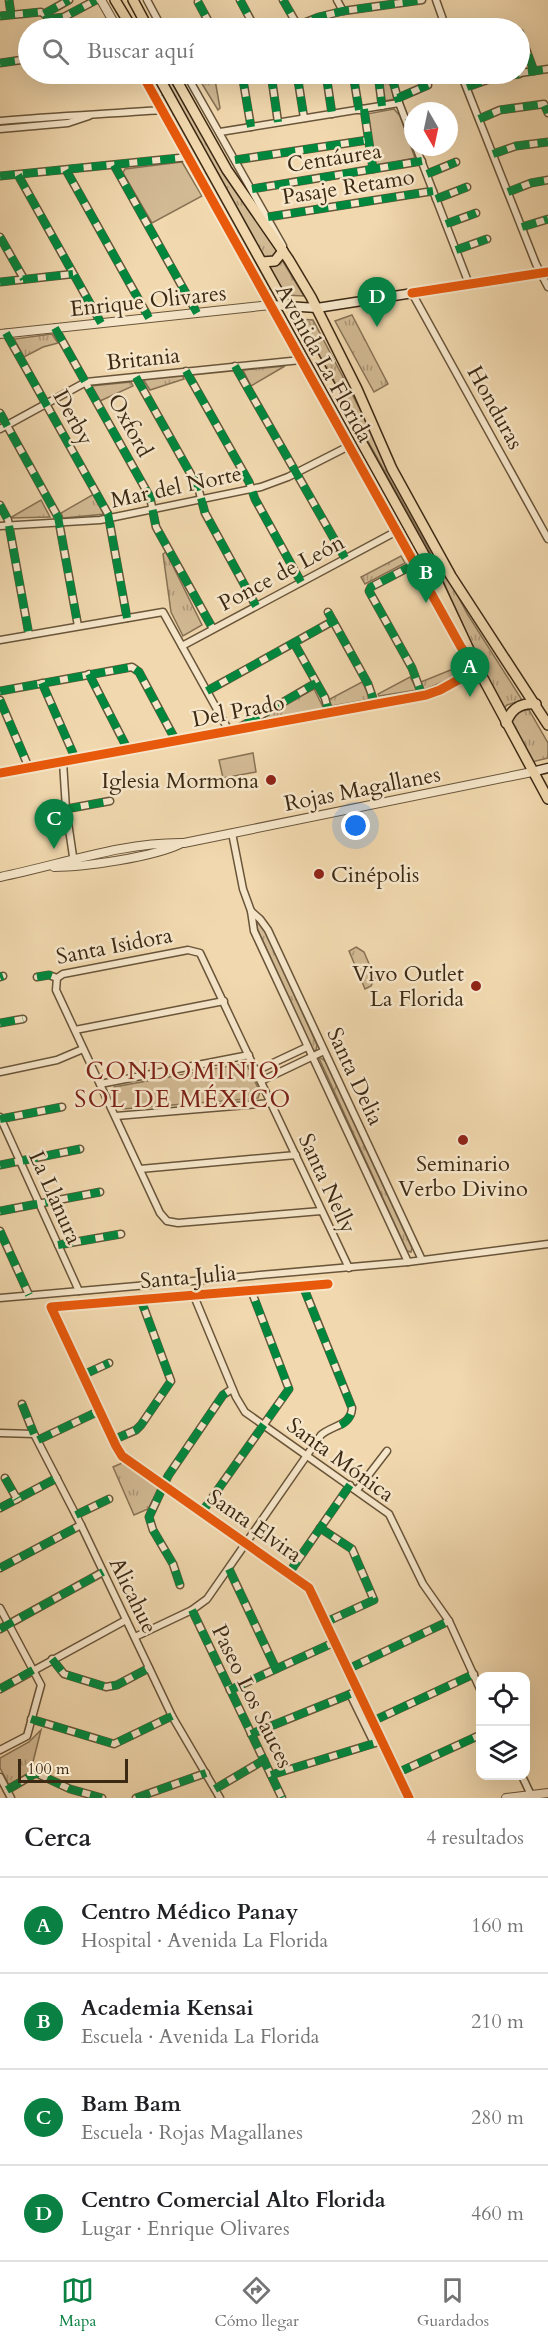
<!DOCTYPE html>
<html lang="es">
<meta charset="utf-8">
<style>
body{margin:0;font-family:Cardo,serif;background:#f6f6f6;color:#202124}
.controls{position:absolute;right:18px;bottom:18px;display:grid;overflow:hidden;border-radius:12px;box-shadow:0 6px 24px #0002}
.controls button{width:54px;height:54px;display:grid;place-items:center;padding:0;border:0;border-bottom:2px solid #e0e0e0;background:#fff;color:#202124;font:30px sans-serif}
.compass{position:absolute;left:404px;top:102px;width:54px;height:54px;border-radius:50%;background:#fff;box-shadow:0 6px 24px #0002;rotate:171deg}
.scale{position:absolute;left:18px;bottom:15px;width:110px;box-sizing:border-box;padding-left:6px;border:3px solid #3c2914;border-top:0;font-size:16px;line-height:21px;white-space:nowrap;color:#3c2914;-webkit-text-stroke:4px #f6e6ca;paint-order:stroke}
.you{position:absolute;left:356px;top:826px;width:21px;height:21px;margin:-15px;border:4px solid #fff;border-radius:50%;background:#1a73e8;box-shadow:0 0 0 9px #1a73e833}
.badge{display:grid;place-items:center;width:39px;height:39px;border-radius:50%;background:#0b8043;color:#fff;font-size:20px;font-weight:700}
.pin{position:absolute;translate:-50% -50px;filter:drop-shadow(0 2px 3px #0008)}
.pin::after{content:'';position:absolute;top:32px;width:21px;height:18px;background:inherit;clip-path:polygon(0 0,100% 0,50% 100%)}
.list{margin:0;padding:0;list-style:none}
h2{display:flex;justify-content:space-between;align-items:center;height:78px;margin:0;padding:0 24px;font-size:26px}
h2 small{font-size:20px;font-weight:400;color:#757577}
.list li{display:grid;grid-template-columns:39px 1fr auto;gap:18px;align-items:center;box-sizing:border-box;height:96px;padding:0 24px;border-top:2px solid #e0e0e0}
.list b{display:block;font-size:22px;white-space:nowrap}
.list p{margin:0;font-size:20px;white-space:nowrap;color:#757577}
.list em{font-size:20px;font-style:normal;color:#757577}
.icon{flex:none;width:33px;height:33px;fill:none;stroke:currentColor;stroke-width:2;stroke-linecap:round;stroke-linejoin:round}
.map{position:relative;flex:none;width:548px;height:1798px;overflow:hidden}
.search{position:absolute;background:#fff;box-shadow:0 6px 24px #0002;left:18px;right:18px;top:18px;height:66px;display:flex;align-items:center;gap:15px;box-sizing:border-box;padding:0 21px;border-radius:33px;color:#757577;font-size:22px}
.sheet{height:462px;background:#fff}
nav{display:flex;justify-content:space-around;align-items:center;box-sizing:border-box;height:84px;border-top:2px solid #e0e0e0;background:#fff;font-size:16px;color:#757577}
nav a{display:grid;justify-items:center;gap:3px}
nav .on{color:#0b8043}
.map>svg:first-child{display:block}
.grass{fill:url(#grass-tufts);stroke:#877254;stroke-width:1.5}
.park{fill:#d2ba94;stroke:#877254;stroke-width:1.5}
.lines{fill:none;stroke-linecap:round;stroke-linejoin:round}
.minor-casing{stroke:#69553a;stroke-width:9}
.tertiary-casing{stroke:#69553a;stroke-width:10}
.secondary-casing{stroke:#3c2914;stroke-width:11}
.primary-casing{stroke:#3c2914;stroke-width:12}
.minor{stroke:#f6e6ca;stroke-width:6}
.tertiary{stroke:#f6e6ca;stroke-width:8}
.secondary{stroke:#f6e6ca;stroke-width:8}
.primary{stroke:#f1d8ae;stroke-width:9}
.quiet{stroke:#00873e;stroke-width:8;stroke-dasharray:15 8;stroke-linecap:butt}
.cycleway-casing{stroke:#f6e6ca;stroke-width:13}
.cycleway{stroke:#e8590c;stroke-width:9}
.poi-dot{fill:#8f2418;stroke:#f6e6ca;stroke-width:2}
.labels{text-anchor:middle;stroke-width:5;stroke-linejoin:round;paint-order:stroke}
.street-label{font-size:22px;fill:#3c2914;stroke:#f6e6ca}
.poi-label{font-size:22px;fill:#3c2914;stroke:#f6e6ca;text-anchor:end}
.neighbourhood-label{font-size:24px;letter-spacing:1.5px;fill:#7a1f14;stroke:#f6e6ca}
</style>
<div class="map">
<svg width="548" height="1798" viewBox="0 0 548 1798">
<defs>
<pattern id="grass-tufts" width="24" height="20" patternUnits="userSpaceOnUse" patternTransform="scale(1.5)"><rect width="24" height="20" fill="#d2ba94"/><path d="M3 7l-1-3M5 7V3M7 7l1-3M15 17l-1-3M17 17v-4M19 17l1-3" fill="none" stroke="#ac9778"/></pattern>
</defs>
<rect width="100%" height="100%" fill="#f1d8ae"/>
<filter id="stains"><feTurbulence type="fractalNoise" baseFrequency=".00333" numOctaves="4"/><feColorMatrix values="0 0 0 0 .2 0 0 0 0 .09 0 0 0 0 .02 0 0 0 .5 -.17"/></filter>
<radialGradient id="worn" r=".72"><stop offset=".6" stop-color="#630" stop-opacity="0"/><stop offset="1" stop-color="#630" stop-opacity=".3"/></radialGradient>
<g class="grass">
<path d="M162,74H168L221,168L278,251L273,258L265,259Z"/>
<path d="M196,74H214L220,108L218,110Z"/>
<path d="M383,74H388L389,76L394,99L384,101L381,76Z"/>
<path d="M164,94C201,158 234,225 271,289L267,290L159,97Z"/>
<path d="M282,260L304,296L285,295L269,267Z"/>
<path d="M352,315L388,384L374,392L335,321Z"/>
<path d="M299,319L313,320L468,615L522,700L507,705L502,710L428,548Z"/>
<path d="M52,334L58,343L43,347L24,357L14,339Z"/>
<path d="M285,366L251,386L243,370Z"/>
<path d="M182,374L184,379L150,390L143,379Z"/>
<path d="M131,382L133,386L100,401L91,386Z"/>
<path d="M94,494L105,514L63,518L61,513Z"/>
<path d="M41,500L50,517L10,518Z"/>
<path d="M166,552L202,625L183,636L171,612L163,554Z"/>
<path d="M401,556L405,563L365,584L361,577Z"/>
<path d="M458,667L461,674L424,690L421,682Z"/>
<path d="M410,677L417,690L379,696L378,694Z"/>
<path d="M362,682L371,699L332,706L328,700Z"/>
<path d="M314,689L324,709L250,723Z"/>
<path d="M521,710H529L548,743V758L532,762L509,721L514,713Z"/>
<path d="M257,920L263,926L317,1045L316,1051L313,1050L257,928Z"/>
<path d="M356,947L364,952L375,978L371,986L365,989L349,951Z"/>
<path d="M318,1056L325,1061L412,1248L411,1252L407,1251Z"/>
<path d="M122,1463L159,1488L148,1509L134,1515L113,1467Z"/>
<path d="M41,1730L30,1774L9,1785L0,1768V1758L29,1742Z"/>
</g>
<g class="park">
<path d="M394,109L400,116L415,158L376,166L367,114Z"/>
<path d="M182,162L202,196L152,223L123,173L125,169Z"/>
<path d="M253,753L256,772L223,778L219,760Z"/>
<path d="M246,1063L260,1092L258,1098L123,1109L120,1108L112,1093L114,1087Z"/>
</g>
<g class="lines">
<defs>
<g id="minor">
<path d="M9,0L11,14"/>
<path d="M147,0L162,28"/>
<path d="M240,0L255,28"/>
<path d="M283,0L298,26"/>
<path d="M337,0L343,11"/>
<path d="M436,0L446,28"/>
<path d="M198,2L212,28"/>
<path d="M44,14L69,0"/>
<path d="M0,16L41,12L46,15L52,28"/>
<path d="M48,19L64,17L96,0"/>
<path d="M291,28L319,17L343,11L422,0"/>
<path d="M520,33L534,71"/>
<path d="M0,63L28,59"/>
<path d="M520,73L548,69"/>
<path d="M186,74L283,246"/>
<path d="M242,74L251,127"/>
<path d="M271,74L278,122"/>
<path d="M297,74L304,118"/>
<path d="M326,74L332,114"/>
<path d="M353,74L359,110"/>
<path d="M378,74L382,106"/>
<path d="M391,74L399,103L413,139"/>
<path d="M461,74L536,264L548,287"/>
<path d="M467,87L493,78L519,74"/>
<path d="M398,98L428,85"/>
<path d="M364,109L373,169"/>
<path d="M436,111L438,110"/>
<path d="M479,119L500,110L544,104L548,113"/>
<path d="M0,121C54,116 108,114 162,110"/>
<path d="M0,129L68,123L89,116"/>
<path d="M220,132L399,103"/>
<path d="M416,147L469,284"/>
<path d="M493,154L516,146L548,142"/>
<path d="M235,160L368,140"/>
<path d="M114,165L197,313"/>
<path d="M66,170L149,318"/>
<path d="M427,174L456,162"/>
<path d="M18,175L101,323"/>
<path d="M0,176L189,157"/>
<path d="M252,189L422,161"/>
<path d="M508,192L531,183L548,180"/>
<path d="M436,199L467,187"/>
<path d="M268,217L433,191"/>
<path d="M446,224L476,213"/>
<path d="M522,227L548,219"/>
<path d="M0,237L24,279"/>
<path d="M456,250L487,239"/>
<path d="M0,282L73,274"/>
<path d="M412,293L548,539"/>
<path d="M55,328L150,497L156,527L213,629"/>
<path d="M6,333L108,514L127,618"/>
<path d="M235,366L345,558"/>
<path d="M186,371L249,482L255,499L301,582"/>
<path d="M136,377L198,487L205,513L256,606"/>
<path d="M0,413L58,517L78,626"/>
<path d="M0,429L86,382L301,360"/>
<path d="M0,505L8,520L29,635"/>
<path d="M0,526L100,520L261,487L288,477L349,446"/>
<path d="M415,564L371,587L369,591L412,668L422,695"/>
<path d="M328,612L368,684L375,704"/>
<path d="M0,640L163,612L229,731"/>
<path d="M294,643L325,698L329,713"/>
<path d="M182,646L397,531"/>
<path d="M89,674L128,750"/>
<path d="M42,683L76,760"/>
<path d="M0,691L132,667L139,672L176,741"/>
<path d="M207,691L333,621"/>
<path d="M0,700L29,768"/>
<path d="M239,728L316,683"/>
<path d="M63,762L66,809L74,863"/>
<path d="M0,773L426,695L440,690L478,669"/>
<path d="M66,809L110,801"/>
<path d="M232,833L243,889L251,911L254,931L408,1262"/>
<path d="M251,911L260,919L268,930L422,1260"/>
<path d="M0,977L3,976"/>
<path d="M37,977L49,975L57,978L63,974L188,950L200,953L349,1268"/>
<path d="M57,978L56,990L160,1213L167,1221L178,1223L321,1211"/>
<path d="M0,1023L23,1019"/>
<path d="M75,1030L224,1001"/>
<path d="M256,1071L307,1047"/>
<path d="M0,1072L57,1060L83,1049"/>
<path d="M261,1081L324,1051"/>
<path d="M100,1084L249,1055"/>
<path d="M116,1116L271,1103"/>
<path d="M0,1117L79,1291"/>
<path d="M0,1119L62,1107"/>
<path d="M0,1165L80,1149"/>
<path d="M140,1169L296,1155"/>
<path d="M0,1211L100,1192"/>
<path d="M0,1231L29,1295"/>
<path d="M58,1245L121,1234"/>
<path d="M328,1284L51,1307L116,1446L122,1456L309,1588L409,1798"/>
<path d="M194,1296L236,1397L245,1412L389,1514L423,1584L449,1621L480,1689"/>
<path d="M0,1298L408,1262L548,1244"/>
<path d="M83,1375L109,1363"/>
<path d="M22,1404L34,1434L81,1525L172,1716L220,1798"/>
<path d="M0,1433L34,1434"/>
<path d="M38,1440L99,1411"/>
<path d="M113,1440L136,1430L141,1425L171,1381L141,1300"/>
<path d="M5,1478L17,1499"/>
<path d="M357,1490L387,1451"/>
<path d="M0,1508L57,1478"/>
<path d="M202,1512L289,1389L251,1290"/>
<path d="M76,1515L109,1499"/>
<path d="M320,1528L352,1549L374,1600L326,1622"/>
<path d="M0,1568L81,1525"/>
<path d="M229,1569L276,1669"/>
<path d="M289,1573L350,1485"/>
<path d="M180,1585L173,1564L153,1530L149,1517L168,1476L223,1395L232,1389"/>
<path d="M0,1608L41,1685L27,1736L0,1750"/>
<path d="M192,1610L282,1798"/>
<path d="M0,1629L103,1572"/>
<path d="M135,1637L192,1610L207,1599L321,1435C332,1425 351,1426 352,1408L303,1286"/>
<path d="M52,1659L64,1674L106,1687L117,1685L149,1668"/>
<path d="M348,1669L449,1621"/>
<path d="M0,1689L126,1620"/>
<path d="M230,1690L335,1642"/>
<path d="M350,1694L374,1743"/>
<path d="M31,1719L114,1744L172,1716"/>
<path d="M373,1721L474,1674"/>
<path d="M251,1734L358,1691"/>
<path d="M397,1773L480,1735"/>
<path d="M271,1775L382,1741"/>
<path d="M522,1776L531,1795"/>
<path d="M0,1777L11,1798"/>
<path d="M215,1789L264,1760"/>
<path d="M7,1790L36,1773L70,1789L102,1798"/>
<path d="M136,1798L206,1773"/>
</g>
<g id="tertiary">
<path d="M101,0L117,28"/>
<path d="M142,74L461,647L473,663"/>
<path d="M0,334L271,305L286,306"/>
<path d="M54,867C85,867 153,857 180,844"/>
<path d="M0,877C60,865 122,842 184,843L532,772"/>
<path d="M506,1798L548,1793"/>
</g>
<g id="secondary">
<path d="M286,306L317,308L548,272"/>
<path d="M532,772L548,768"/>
</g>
<g id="primary">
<path d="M115,0L132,28"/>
<path d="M133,0L148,28"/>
<path d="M157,74L427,560L478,669L548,799"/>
<path d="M173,74L227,170L289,260L311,297L357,389L392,469L451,576L548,725"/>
<path d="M262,262L275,261L283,251"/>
<path d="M506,723C511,709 521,702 536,704"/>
</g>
</defs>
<use href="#minor" class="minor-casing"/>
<use href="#tertiary" class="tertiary-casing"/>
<use href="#secondary" class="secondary-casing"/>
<use href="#primary" class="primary-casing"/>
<use href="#minor" class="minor"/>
<use href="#tertiary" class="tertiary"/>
<use href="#secondary" class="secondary"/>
<use href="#primary" class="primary"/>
<g class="quiet">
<path d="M9,0L11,14"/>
<path d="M240,0L255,28"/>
<path d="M283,0L298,26"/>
<path d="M198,2L212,28"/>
<path d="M44,14L69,0"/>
<path d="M0,16L41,12L46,15L52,28"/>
<path d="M48,19L64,17L96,0"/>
<path d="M291,28L319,17L343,11L422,0"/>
<path d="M520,33L534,71"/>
<path d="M0,63L28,59"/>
<path d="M528,72L548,69"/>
<path d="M242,74L251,127"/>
<path d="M271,74L278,122"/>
<path d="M297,74L304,118"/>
<path d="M326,74L332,114"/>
<path d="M353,74L359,110"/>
<path d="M378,74L382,106"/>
<path d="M391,74L399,102"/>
<path d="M467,87L493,78L519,74"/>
<path d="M398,98L428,85"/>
<path d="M364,109L373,169"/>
<path d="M436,111L438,110"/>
<path d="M479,119L500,110L544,104L548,113"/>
<path d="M407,123L413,120"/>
<path d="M416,148L418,147"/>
<path d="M493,154L516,146L548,142"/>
<path d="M235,160L368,140"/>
<path d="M114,165L197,313"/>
<path d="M66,170L149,318"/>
<path d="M427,174L456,162"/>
<path d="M18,175L101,323"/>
<path d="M0,176L189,157"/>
<path d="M252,189L422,161"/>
<path d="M508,192L531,183L548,180"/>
<path d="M436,199L467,187"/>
<path d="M268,217L433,191"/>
<path d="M446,224L476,213"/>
<path d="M522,227L548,219"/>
<path d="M0,237L24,279"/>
<path d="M456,250L487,239"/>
<path d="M0,282L73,274"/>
<path d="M55,328L150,497L156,527L213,629"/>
<path d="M6,333L108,514L127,618"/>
<path d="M235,366L345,558"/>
<path d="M186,371L249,482L255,499L301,582"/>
<path d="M136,377L198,487L205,513L256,606"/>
<path d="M0,413L58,517L78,626"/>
<path d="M0,505L8,520L29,635"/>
<path d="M415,564L371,587L369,591L412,668L422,695"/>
<path d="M328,612L368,684L375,704"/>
<path d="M294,643L325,698L329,713"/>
<path d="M89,674L128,750"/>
<path d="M42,683L76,760"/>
<path d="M0,691L132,667L139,672L176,741"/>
<path d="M207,691L333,621"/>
<path d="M0,700L29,768"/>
<path d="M246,724L316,683"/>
<path d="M66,809L110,801"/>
<path d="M0,977L3,976"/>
<path d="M37,977L49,975L57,978"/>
<path d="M0,1023L23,1019"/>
<path d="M0,1119L62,1107"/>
<path d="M0,1165L80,1149"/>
<path d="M0,1211L100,1192"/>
<path d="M0,1231L29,1295"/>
<path d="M58,1245L121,1234"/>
<path d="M303,1286L352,1408C352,1417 344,1425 336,1427"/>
<path d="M83,1375L109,1363"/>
<path d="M22,1404L34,1434"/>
<path d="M38,1440L99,1411"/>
<path d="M113,1440L136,1430L141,1425L171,1381L141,1300"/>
<path d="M5,1478L17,1499"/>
<path d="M0,1508L57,1478"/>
<path d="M202,1512L289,1389L251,1290"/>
<path d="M76,1515L109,1499"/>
<path d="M320,1528L352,1549L374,1600L326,1622"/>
<path d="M0,1568L81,1525"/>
<path d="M229,1569L276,1669"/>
<path d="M289,1573L350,1485"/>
<path d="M180,1585L173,1564L153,1530L149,1517L168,1476L223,1395L232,1389"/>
<path d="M192,1610L282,1798"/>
<path d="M0,1629L103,1572"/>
<path d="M52,1659L64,1674L106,1687L117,1685L149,1668"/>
<path d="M348,1669L449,1621"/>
<path d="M0,1689L33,1670"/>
<path d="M230,1690L335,1642"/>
<path d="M31,1719L114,1744L172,1716"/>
<path d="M373,1721L474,1674"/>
<path d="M251,1734L358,1691"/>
<path d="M397,1773L480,1735"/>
<path d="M271,1775L382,1741"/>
<path d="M215,1789L264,1760"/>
<path d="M7,1790L36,1773L70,1789L102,1798"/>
<path d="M136,1798L206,1773"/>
</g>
<defs>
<g id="cycleway">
<path d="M412,293L548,272"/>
<path d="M0,773L426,695L440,690L478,669L461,647L142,74"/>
<path d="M328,1284L51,1307L116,1446L122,1456L309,1588L409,1798"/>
</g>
</defs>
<use href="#cycleway" class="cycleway-casing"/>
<use href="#cycleway" class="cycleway"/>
</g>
<g class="poi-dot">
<circle cx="271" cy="780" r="6"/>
<circle cx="319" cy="874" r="6"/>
<circle cx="476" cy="986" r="6"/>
<circle cx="463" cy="1140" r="6"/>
</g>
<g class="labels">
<g class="street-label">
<text transform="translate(334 157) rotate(-9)" y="8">Centáurea</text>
<text transform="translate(348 186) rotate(-9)" y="8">Pasaje Retamo</text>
<text transform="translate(148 300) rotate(-6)" y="8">Enrique Olivares</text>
<text transform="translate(143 358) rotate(-6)" y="8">Britania</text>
<text transform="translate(325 363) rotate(61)" y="8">Avenida La Florida</text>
<text transform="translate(496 407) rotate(61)" y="8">Honduras</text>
<text transform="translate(74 417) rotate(61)" y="8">Derby</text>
<text transform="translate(131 425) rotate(61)" y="8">Oxford</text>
<text transform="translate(176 486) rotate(-12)" y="8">Mar del Norte</text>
<text transform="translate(281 572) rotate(-28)" y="8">Ponce de León</text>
<text transform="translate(238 710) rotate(-11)" y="8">Del Prado</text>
<text transform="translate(362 788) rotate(-11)" y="8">Rojas Magallanes</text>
<text transform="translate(114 945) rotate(-11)" y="8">Santa Isidora</text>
<text transform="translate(356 1076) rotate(65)" y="8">Santa Delia</text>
<text transform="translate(328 1183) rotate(65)" y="8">Santa Nelly</text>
<text transform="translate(56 1197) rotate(66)" y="8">La Llanura</text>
<text transform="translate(188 1276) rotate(-5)" y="8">Santa Julia</text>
<text transform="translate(341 1459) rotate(36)" y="8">Santa Mónica</text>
<text transform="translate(255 1525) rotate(35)" y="8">Santa Elvira</text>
<text transform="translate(134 1595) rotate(64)" y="8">Alicahue</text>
<text transform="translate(253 1696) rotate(64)" y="8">Paseo Los Sauces</text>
</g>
<g class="poi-label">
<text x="259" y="788">Iglesia Mormona</text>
<text x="331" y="882" text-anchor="start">Cinépolis</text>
<text x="464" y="981">Vivo Outlet<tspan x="464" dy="25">La Florida</tspan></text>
<text x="463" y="1171" text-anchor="middle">Seminario<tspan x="463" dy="25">Verbo Divino</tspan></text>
</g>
<g class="neighbourhood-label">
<text x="183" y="1079">CONDOMINIO<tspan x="183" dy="28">SOL DE MÉXICO</tspan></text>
</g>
</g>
<rect width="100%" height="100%" filter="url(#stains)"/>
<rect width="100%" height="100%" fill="url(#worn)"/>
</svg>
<div class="controls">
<button><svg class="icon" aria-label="locate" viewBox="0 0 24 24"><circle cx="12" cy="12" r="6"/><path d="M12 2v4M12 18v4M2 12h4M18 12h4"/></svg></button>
<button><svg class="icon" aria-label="layers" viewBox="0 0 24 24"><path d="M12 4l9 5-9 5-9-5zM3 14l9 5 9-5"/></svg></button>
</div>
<svg class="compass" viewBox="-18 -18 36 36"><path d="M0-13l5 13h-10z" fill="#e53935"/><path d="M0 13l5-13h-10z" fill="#757577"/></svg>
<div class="scale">100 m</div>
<div class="you"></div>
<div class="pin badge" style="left:470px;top:697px">A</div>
<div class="pin badge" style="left:426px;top:603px">B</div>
<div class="pin badge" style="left:54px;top:849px">C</div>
<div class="pin badge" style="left:377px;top:327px">D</div>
<div class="search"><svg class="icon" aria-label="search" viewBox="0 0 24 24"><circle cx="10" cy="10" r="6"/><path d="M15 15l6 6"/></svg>Buscar aquí</div>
</div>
<section class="sheet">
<h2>Cerca<small>4 resultados</small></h2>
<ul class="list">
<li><span class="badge">A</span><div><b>Centro Médico Panay</b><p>Hospital · Avenida La Florida</p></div><em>160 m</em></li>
<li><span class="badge">B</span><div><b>Academia Kensai</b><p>Escuela · Avenida La Florida</p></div><em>210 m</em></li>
<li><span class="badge">C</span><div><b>Bam Bam</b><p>Escuela · Rojas Magallanes</p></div><em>280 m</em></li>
<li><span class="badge">D</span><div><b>Centro Comercial Alto Florida</b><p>Lugar · Enrique Olivares</p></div><em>460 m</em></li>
</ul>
</section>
<nav>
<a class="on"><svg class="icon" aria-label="map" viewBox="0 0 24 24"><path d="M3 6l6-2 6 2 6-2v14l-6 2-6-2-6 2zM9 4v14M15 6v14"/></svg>Mapa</a>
<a><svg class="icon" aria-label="directions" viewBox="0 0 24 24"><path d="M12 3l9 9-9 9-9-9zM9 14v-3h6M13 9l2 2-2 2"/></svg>Cómo llegar</a>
<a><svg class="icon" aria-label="saved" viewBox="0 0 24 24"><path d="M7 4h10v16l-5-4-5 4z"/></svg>Guardados</a>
</nav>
